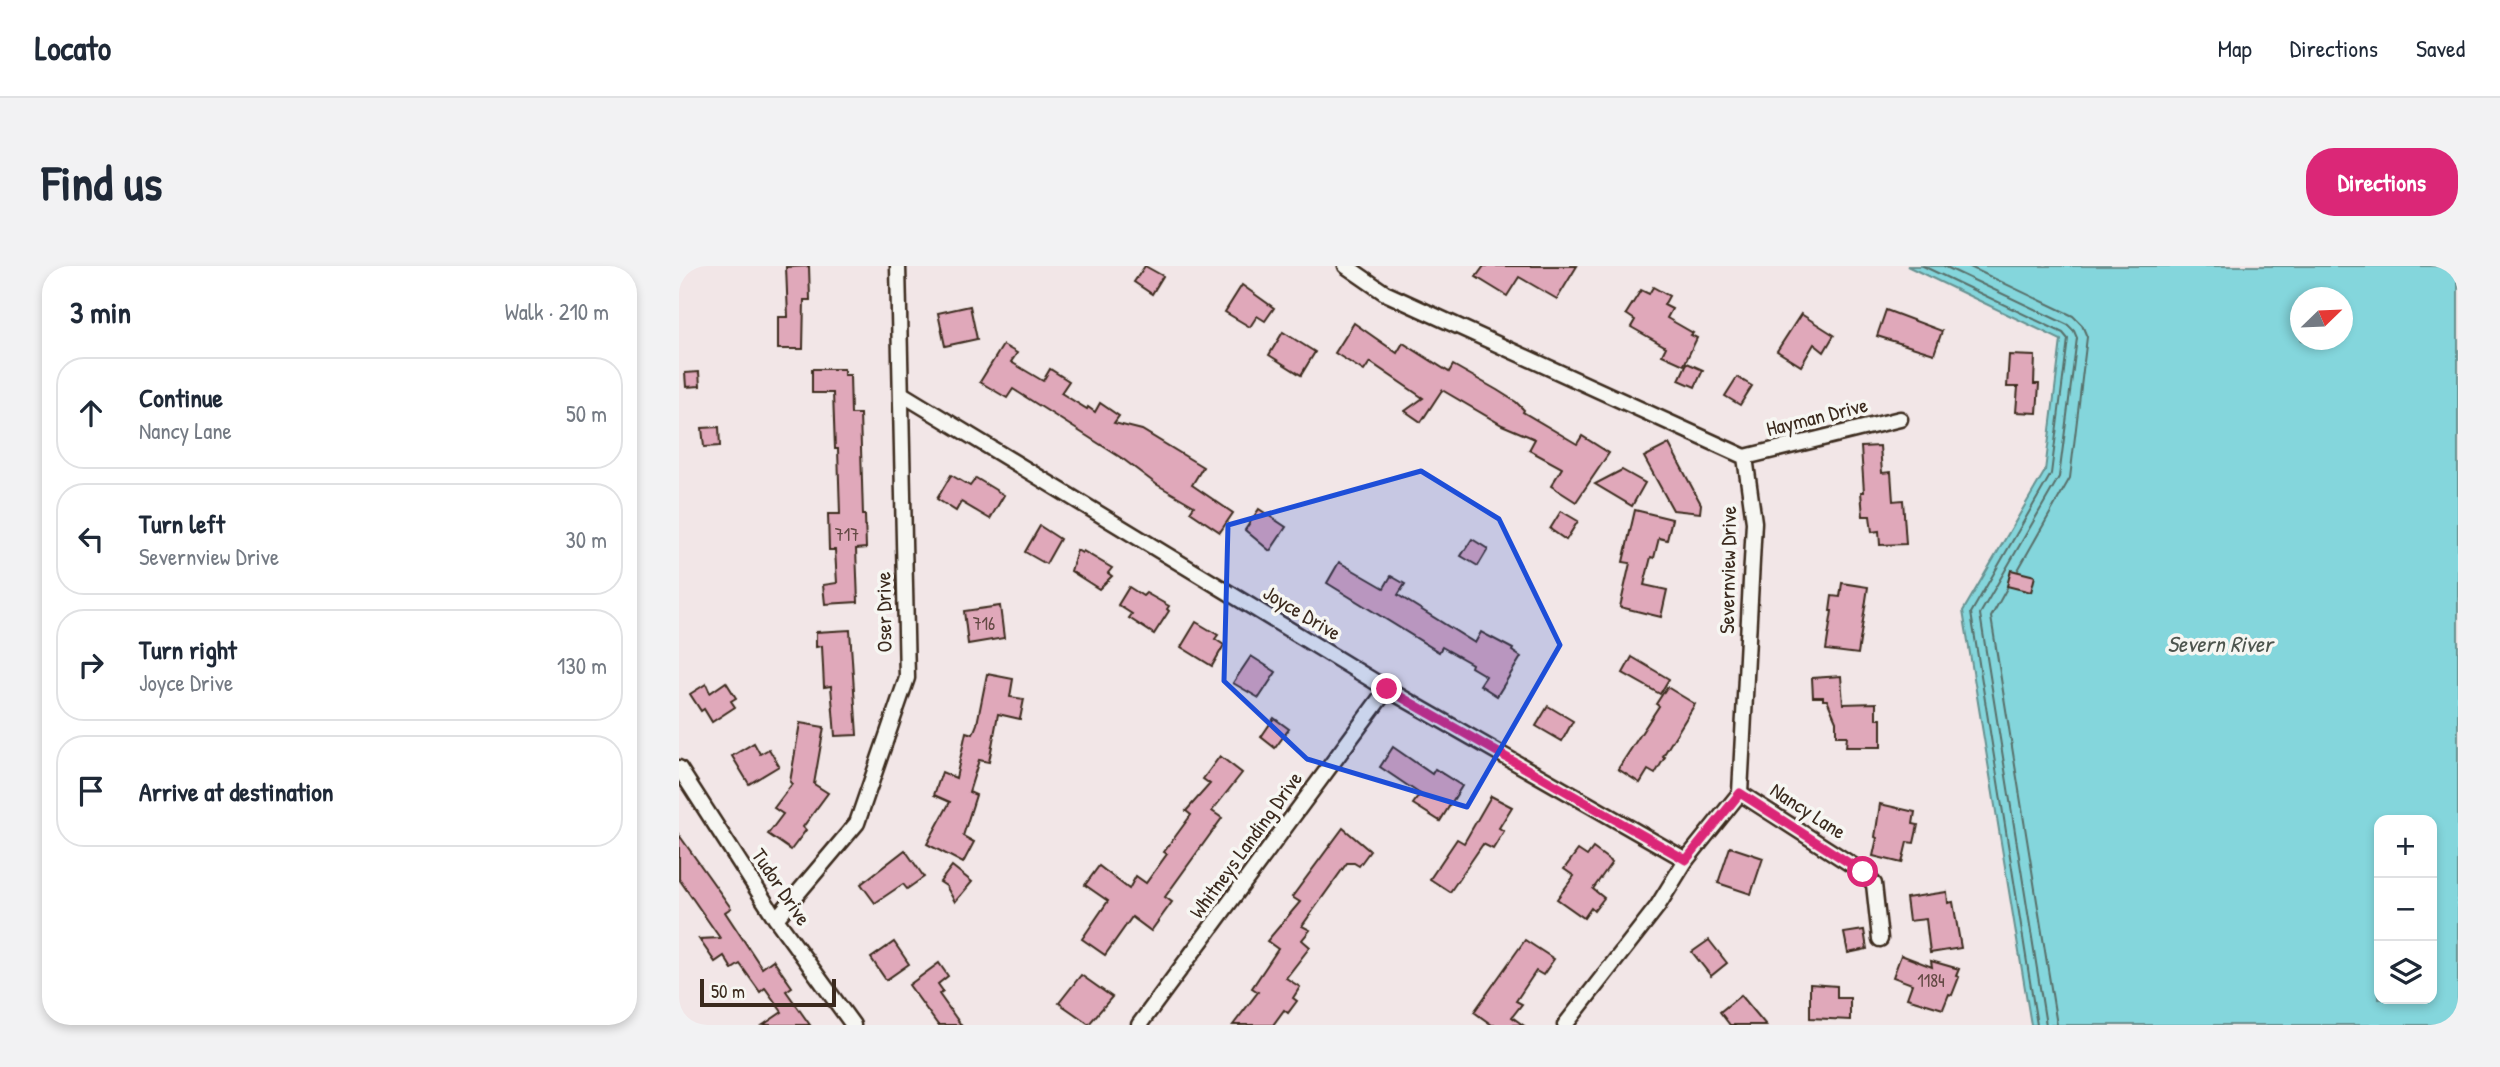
<!DOCTYPE html>
<meta charset="utf-8">
<style>
body{margin:0;font-family:"Patrick Hand",sans-serif;background:#f2f2f3;color:#1f2937}
.controls{position:absolute;right:21px;bottom:21px;display:grid;overflow:hidden;border-radius:14px;box-shadow:0 4px 10px #0003}
.controls button{width:63px;height:63px;display:grid;place-items:center;padding:0;border:0;border-bottom:2px solid #e0e1e3;background:#fff;color:#1f2937;font:35px sans-serif}
.compass{position:absolute;left:1611px;top:21px;width:63px;height:63px;border-radius:50%;background:#fff;box-shadow:0 4px 10px #0003;rotate:67deg}
.scale{position:absolute;left:21px;bottom:18px;width:136px;box-sizing:border-box;padding-left:7px;border:4px solid #3b2a1e;border-top:0;font-size:19px;line-height:24px;white-space:nowrap;color:#3b2a1e;-webkit-text-stroke:5px #f6f6f2;paint-order:stroke}
.stop{position:absolute;width:21px;height:21px;margin:-16px;border:5px solid #db2777;border-radius:50%;background:#fff}
.stop.end{background:#db2777;border-color:#fff;box-shadow:0 2px 7px #0008}
.list{margin:0;padding:0;list-style:none}
h2{display:flex;justify-content:space-between;align-items:center;height:91px;margin:0;padding:0 28px;font-size:30px}
h2 small{font-size:23px;font-weight:400;color:#747a83}
.list li{display:grid;grid-template-columns:46px 1fr auto;gap:21px;align-items:center;box-sizing:border-box;height:112px;margin:0 14px 14px;padding:0 14px;border:2px solid #e0e1e3;border-radius:28px}
.list b{display:block;font-size:26px;white-space:nowrap}
.list p{margin:0;font-size:23px;white-space:nowrap;color:#747a83}
.list em{font-size:23px;font-style:normal;color:#747a83}
.icon{flex:none;width:38px;height:38px;fill:none;stroke:currentColor;stroke-width:2;stroke-linecap:round;stroke-linejoin:round}
.map{position:relative;flex:none;width:1779px;height:759px;overflow:hidden;border-radius:28px}
header{display:flex;align-items:center;gap:42px;box-sizing:border-box;height:98px;padding:0 35px;background:#fff;border-bottom:2px solid #e0e1e3}
header strong{font-size:33px}
nav{display:flex;gap:38px;margin-inline-start:auto;font-size:24px}
.intro{display:flex;align-items:center;justify-content:space-between;box-sizing:border-box;height:168px;padding:0 42px}
h1{margin:0;font-size:49px}
.button{padding:18px 32px;border-radius:28px;background:#db2777;color:#fff;font-size:24px;font-weight:700}
main{display:flex;gap:42px;padding:0 42px}
aside{flex:1;background:#fff;border-radius:28px;box-shadow:0 4px 10px #0003}
.map>svg:first-child{display:block}
.water{fill:#84d6dc;stroke:#679190;stroke-width:2;fill-rule:evenodd}
.lines{fill:none;stroke-linecap:round;stroke-linejoin:round}
.shore{stroke:#586f6a;stroke-width:2}
.building{fill:#e0a8ba;stroke:#3b2a1e;stroke-width:2}
.minor-casing{stroke:#3b2a1e;stroke-width:19}
.minor{stroke:#f6f6f2;stroke-width:14}
.route{stroke:#db2777;stroke-width:9}
.marked{fill:#1d4ed8;fill-opacity:0.2;stroke:#1d4ed8;stroke-width:5;stroke-linejoin:round}
.labels{text-anchor:middle;stroke-width:7;stroke-linejoin:round;paint-order:stroke}
.number-label{font-size:18px;fill:#644a45}
.street-label{font-size:21px;fill:#3b2a1e;stroke:#f6f6f2}
.water-label{font-size:23px;font-style:italic;fill:#4d554e;stroke:#f6f6f2}
</style>
<header>
<strong>Locato</strong>
<nav><a>Map</a><a>Directions</a><a>Saved</a></nav>
</header>
<div class="intro"><h1>Find us</h1><a class="button">Directions</a></div>
<main>
<aside>
<h2>3 min<small>Walk · 210 m</small></h2>
<ul class="list">
<li><svg class="icon" aria-label="ahead" viewBox="0 0 24 24"><path d="M12 20V5M6 11l6-6 6 6"/></svg><div><b>Continue</b><p>Nancy Lane</p></div><em>50 m</em></li>
<li><svg class="icon" aria-label="left" viewBox="0 0 24 24"><path d="M17 20v-9H6M10 6l-5 5 5 5"/></svg><div><b>Turn left</b><p>Severnview Drive</p></div><em>30 m</em></li>
<li><svg class="icon" aria-label="right" viewBox="0 0 24 24"><path d="M7 20v-9h11M14 6l5 5-5 5"/></svg><div><b>Turn right</b><p>Joyce Drive</p></div><em>130 m</em></li>
<li><svg class="icon" aria-label="arrive" viewBox="0 0 24 24"><path d="M6 21V4h12l-3 4 3 4H6"/></svg><div><b>Arrive at destination</b></div></li>
</ul>
</aside>
<div class="map">
<svg width="1779" height="759" viewBox="0 0 1779 759">
<rect width="100%" height="100%" fill="#f2e6e7"/>
<filter id="ink" filterUnits="userSpaceOnUse"><feTurbulence type="fractalNoise" baseFrequency=".0143" numOctaves="2"/><feDisplacementMap in="SourceGraphic" scale="14" xChannelSelector="R" yChannelSelector="G"/><feConvolveMatrix kernelMatrix="1 2 1 2 8 2 1 2 1" color-interpolation-filters="sRGB"/></filter>
<g filter="url(#ink)">
<path class="water" d="M1228,0H1779V759H1352L1284,345L1366,205L1382,74ZM1622,32H1664V74H1622ZM1700,554H1753V733H1700Z"/>
<g class="lines">
<g class="shore">
<path d="M1244,0L1384,67L1389,73L1372,208L1292,347L1358,759"/>
<path d="M1265,0L1389,59L1395,65L1398,72L1380,211L1301,348L1367,759"/>
<path d="M1289,0L1394,50L1403,59L1408,71L1391,212L1339,304"/>
<path d="M1328,322L1312,351L1378,759"/>
</g>
</g>
<g class="building">
<path d="M130,0L131,34H125L124,83H99V51H109L107,1Z"/>
<path d="M466,0L484,10L473,28L455,16Z"/>
<path d="M805,0H898L878,33L840,11L828,30L797,11Z"/>
<path d="M563,19L595,42L586,55L578,50L571,61L546,46Z"/>
<path d="M974,21L990,30L985,39L993,43L988,52L1014,67L1012,69L1018,72L1005,99L983,89L987,81L952,61L956,54L947,48L962,24L970,28Z"/>
<path d="M291,40L298,73L266,80L259,47Z"/>
<path d="M1207,44L1263,65L1255,88L1198,70Z"/>
<path d="M1122,48L1155,69L1145,86L1135,78L1122,100L1098,85Z"/>
<path d="M675,57L718,87L724,77L770,106L774,99L818,124L837,136L845,144L844,146L898,178L903,170L930,187L897,236L872,220L883,202L850,184L856,173L823,159L763,124L742,156L726,145L744,132L691,96L685,105L656,87Z"/>
<path d="M604,66L636,86L622,109L590,89Z"/>
<path d="M324,79L338,87L332,96L364,115L371,103L390,115L382,127L408,143L409,141L416,146L421,137L440,150L435,157L463,164L524,201L513,219L554,247L541,266L511,246L515,240L477,218L444,193L334,123L328,132L301,116Z"/>
<path d="M1330,89L1356,90L1355,118H1360L1358,147L1337,146L1339,121H1328Z"/>
<path d="M1008,97L1024,104L1016,121L1000,114Z"/>
<path d="M133,103H165V109H171L172,148H181L184,249H186L187,282L177,283L179,336L146,338L144,319L158,317L156,284H150L149,248H161L159,183H156L154,127H133Z"/>
<path d="M20,106L21,120L7,121L6,107Z"/>
<path d="M1058,111L1073,120L1061,139L1046,130Z"/>
<path d="M40,161L41,180L25,181L23,162Z"/>
<path d="M990,178L1022,238L1021,247L994,244L965,191Z"/>
<path d="M1201,180L1203,207L1212,206L1214,235L1224,234L1227,278L1201,279L1200,265L1193,266L1191,250H1184L1182,226H1185L1182,181Z"/>
<path d="M943,204L966,217L953,240L916,218Z"/>
<path d="M272,209L291,220L297,212L325,229L311,253L282,236L277,245L258,233Z"/>
<path d="M580,243L607,261L591,285L566,264Z"/>
<path d="M956,244L993,253L988,274L980,272L975,292L972,291L965,319L988,324L982,351L941,341L951,297L944,296Z"/>
<path d="M882,245L899,255L887,274L871,263Z"/>
<path d="M361,260L381,273L367,298L346,286Z"/>
<path d="M793,273L809,283L799,300L782,290Z"/>
<path d="M398,284L403,287L404,285L433,302L429,307L433,310L420,323L392,305Z"/>
<path d="M660,296L705,322L712,310L726,318L719,329L796,377L802,366L834,383L833,385L842,391L818,430L801,419L807,410L792,401L793,398L763,381L760,386L648,317Z"/>
<path d="M1332,304L1356,310L1352,326L1328,320Z"/>
<path d="M1163,317L1189,321L1179,388L1147,384L1153,345H1151L1153,330L1161,331Z"/>
<path d="M450,321L464,330L467,327L490,340L488,343L490,345L475,368L450,352L453,348L439,339Z"/>
<path d="M321,340L325,372L289,378L285,345Z"/>
<path d="M517,356L539,369L536,373L545,379L533,400L502,381Z"/>
<path d="M171,364L178,469L156,470L152,420L145,421L143,380L137,381V366Z"/>
<path d="M572,390L597,406L580,432L554,417Z"/>
<path d="M953,391L990,413L981,428L944,407Z"/>
<path d="M308,408L334,413L331,431L345,433L341,453L319,448L310,496L300,494L290,526L297,529L284,570L295,576L284,597L248,578L271,536L255,529L263,506L277,512L287,466L294,468L298,458Z"/>
<path d="M1162,410L1164,438L1197,437V453H1202V481H1167L1168,470H1157V455L1148,434H1144V431H1134L1133,412Z"/>
<path d="M47,416L57,432L52,435L56,441L33,456L25,443L22,445L11,428L27,418L31,427Z"/>
<path d="M988,421L1016,438L984,490L986,491L976,508L969,504L961,517L939,503L980,440L977,438Z"/>
<path d="M869,440L894,455L883,475L857,460Z"/>
<path d="M595,452L610,463L596,482L582,471Z"/>
<path d="M121,457L145,461L135,518L149,527L124,561L127,564L112,584L89,568L104,548L95,542L113,518L111,516Z"/>
<path d="M75,477L81,488L90,483L100,500L70,518L53,490Z"/>
<path d="M714,481L753,508L756,503L783,520L761,555L734,538L741,528L701,501Z"/>
<path d="M541,490L563,507L533,545L543,552L486,631L493,636L472,665L453,651L426,689L403,673L429,635L406,619L420,600L450,623L457,610L467,617L488,588L485,586L512,549L507,545L531,518L524,513Z"/>
<path d="M812,530L833,541L820,562L825,565L814,583L804,578L771,626L751,613L778,573L785,577Z"/>
<path d="M1201,538L1236,546L1234,558L1239,559L1235,577L1228,576L1223,597L1194,590L1198,572L1196,571Z"/>
<path d="M664,562L691,585L680,600L675,597H668L623,660L631,664L623,674L631,681L607,712L621,721L614,732L618,735L609,747L605,744L594,759H554L579,726L573,722L599,683L588,675L621,636L613,631Z"/>
<path d="M0,569L52,642L46,646L83,702L94,694L113,721L107,725L131,759H84L103,746L86,722L81,726L61,698L53,703L45,690L36,696L20,673L41,672L0,613Z"/>
<path d="M1051,581L1084,592L1072,628L1039,617Z"/>
<path d="M914,582L933,596L914,623L925,632L915,645L912,642L905,652L878,633L895,610L885,603L899,584L908,590Z"/>
<path d="M226,584L245,611L228,623L224,618L196,637L182,618Z"/>
<path d="M273,600L293,616L276,636L267,620L261,616Z"/>
<path d="M1268,626L1269,637L1274,636L1282,682L1251,687L1247,653L1230,655L1227,632Z"/>
<path d="M1185,664L1188,683L1169,687L1165,667Z"/>
<path d="M846,674L875,693L864,709L857,705L837,735L843,738L833,751L844,759H813L795,746Z"/>
<path d="M1030,674L1048,697L1032,710L1013,686Z"/>
<path d="M215,676L230,698L207,714L192,692Z"/>
<path d="M1222,689L1253,701L1252,695L1280,703L1277,710L1280,711L1273,729L1270,728L1264,743L1228,732L1233,718L1214,711Z"/>
<path d="M260,697L269,710L259,718L264,725L260,728L282,759H259L230,719Z"/>
<path d="M402,709L433,731L410,758L380,737Z"/>
<path d="M1131,718L1158,720V732H1171V754L1131,752Z"/>
<path d="M1062,729L1087,759H1051L1041,746Z"/>
</g>
<g class="lines">
<defs>
<g id="minor">
<path d="M667,0L706,27L1066,191L1075,256L1061,527L1007,594L978,641L886,759"/>
<path d="M223,128L708,423L1007,594"/>
<path d="M1066,191L1221,153"/>
<path d="M0,502L97,653L174,759"/>
<path d="M1061,527L1184,606L1195,618L1201,673"/>
<path d="M97,653L178,557L228,412L219,0"/>
<path d="M460,759L708,423"/>
</g>
</defs>
<use href="#minor" class="minor-casing"/>
<use href="#minor" class="minor"/>
</g>
</g>
<g class="lines" filter="url(#ink)">
<path class="route" d="M708,423L1007,594L1061,527L1184,606"/>
</g>
<path class="marked" d="M742,205L820,253L881,379L788,541L628,493L545,415L549,259Z"/>
<g class="labels">
<g class="number-label">
<text x="168" y="275">717</text>
<text x="305" y="364">716</text>
<text x="1252" y="721">1184</text>
</g>
<g class="street-label">
<text transform="translate(1138 151) rotate(-14)" y="7">Hayman Drive</text>
<text transform="translate(1049 304) rotate(-89)" y="7">Severnview Drive</text>
<text transform="translate(205 346) rotate(-91)" y="7">Oser Drive</text>
<text transform="translate(623 347) rotate(31)" y="7">Joyce Drive</text>
<text transform="translate(1129 545) rotate(33)" y="7">Nancy Lane</text>
<text transform="translate(567 579) rotate(-54)" y="7">Whitneys Landing Drive</text>
<text transform="translate(102 621) rotate(56)" y="7">Tudor Drive</text>
</g>
<g class="water-label">
<text x="1541" y="386">Severn River</text>
</g>
</g>
</svg>
<div class="controls">
<button>+</button>
<button>−</button>
<button><svg class="icon" aria-label="layers" viewBox="0 0 24 24"><path d="M12 4l9 5-9 5-9-5zM3 14l9 5 9-5"/></svg></button>
</div>
<svg class="compass" viewBox="-18 -18 36 36"><path d="M0-13l5 13h-10z" fill="#e53935"/><path d="M0 13l5-13h-10z" fill="#747a83"/></svg>
<div class="scale">50 m</div>
<div class="stop" style="left:1184px;top:606px"></div>
<div class="stop end" style="left:708px;top:423px"></div>
</div>
</main>
